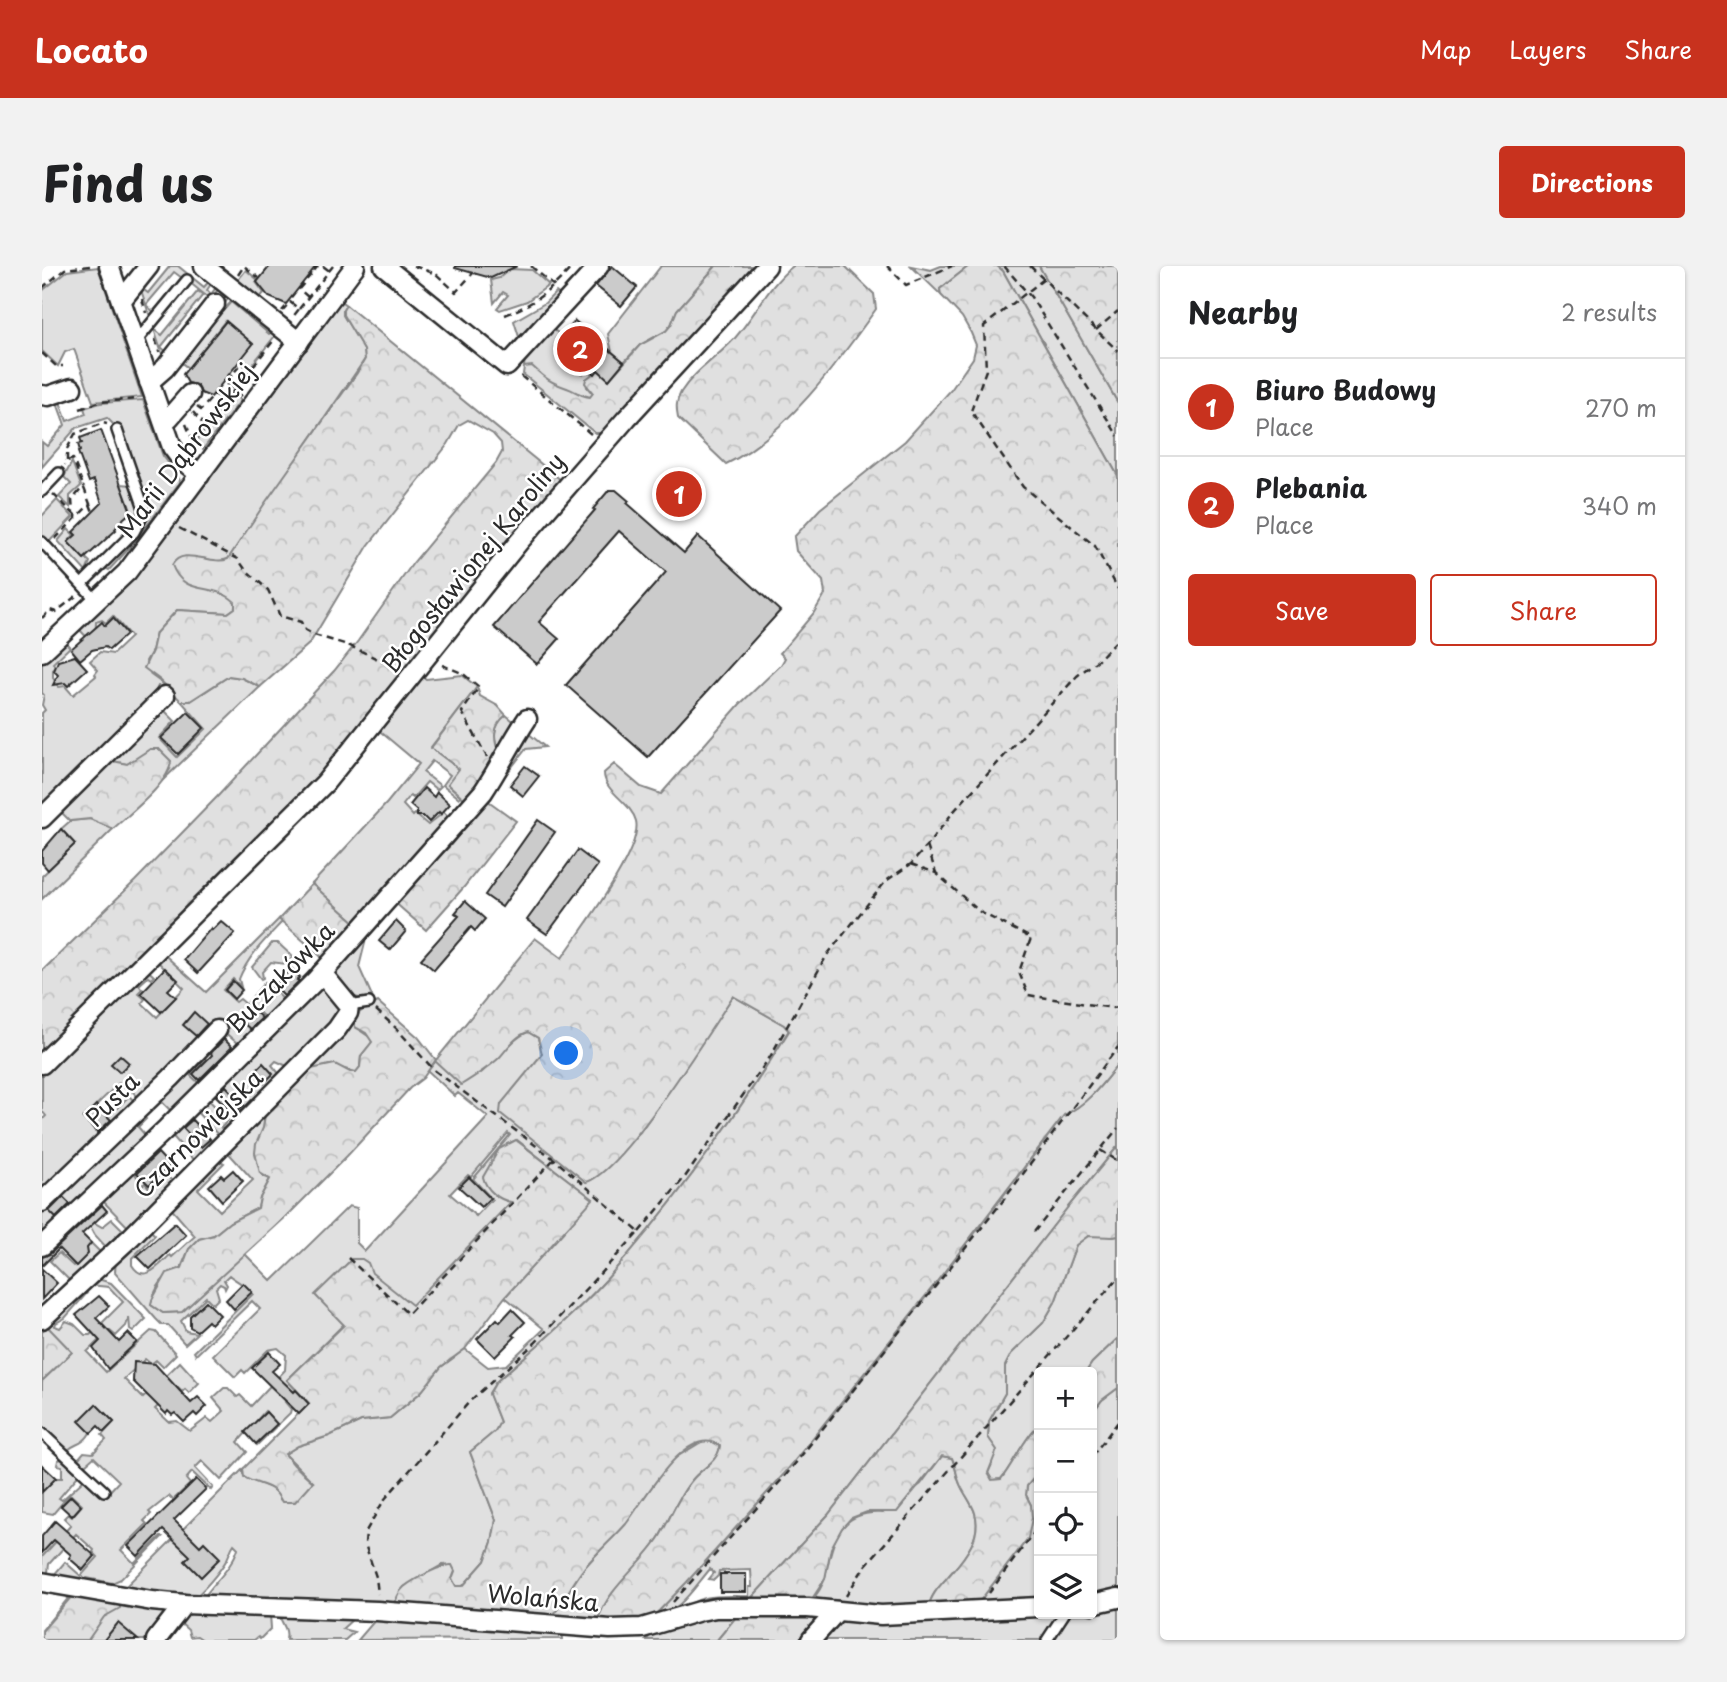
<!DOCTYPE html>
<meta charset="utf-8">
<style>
body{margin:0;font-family:"Playpen Sans",sans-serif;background:#f2f2f2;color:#202124}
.controls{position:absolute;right:21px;bottom:21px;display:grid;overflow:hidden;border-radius:7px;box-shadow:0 2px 5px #0004}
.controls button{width:63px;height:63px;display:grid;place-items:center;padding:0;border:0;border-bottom:2px solid #e0e0e0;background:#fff;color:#202124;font:35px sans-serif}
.you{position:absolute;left:525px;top:788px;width:24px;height:24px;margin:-18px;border:5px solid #fff;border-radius:50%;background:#1a73e8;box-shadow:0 0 0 10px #1a73e833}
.badge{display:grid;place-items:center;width:46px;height:46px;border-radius:50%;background:#c8321e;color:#fff;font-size:23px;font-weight:700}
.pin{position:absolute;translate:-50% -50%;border:4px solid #fff;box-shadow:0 2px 7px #0006}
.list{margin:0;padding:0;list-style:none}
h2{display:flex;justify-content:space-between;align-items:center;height:91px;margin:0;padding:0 28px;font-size:30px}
h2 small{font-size:23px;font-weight:400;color:#757577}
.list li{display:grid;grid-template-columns:46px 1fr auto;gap:21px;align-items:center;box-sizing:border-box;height:98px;padding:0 28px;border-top:2px solid #e0e0e0}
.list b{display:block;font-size:26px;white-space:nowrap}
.list p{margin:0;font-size:23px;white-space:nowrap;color:#757577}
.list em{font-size:23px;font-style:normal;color:#757577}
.actions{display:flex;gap:14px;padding:21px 28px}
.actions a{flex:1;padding:16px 0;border:2px solid #c8321e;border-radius:7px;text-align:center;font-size:24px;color:#c8321e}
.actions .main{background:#c8321e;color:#fff}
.icon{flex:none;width:38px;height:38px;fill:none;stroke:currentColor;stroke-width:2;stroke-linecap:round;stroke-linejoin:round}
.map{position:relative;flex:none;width:1076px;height:1374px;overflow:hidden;border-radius:7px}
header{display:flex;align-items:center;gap:42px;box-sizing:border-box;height:98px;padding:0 35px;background:#c8321e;color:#fff}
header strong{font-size:33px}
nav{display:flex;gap:38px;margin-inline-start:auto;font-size:24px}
.intro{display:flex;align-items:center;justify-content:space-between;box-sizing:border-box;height:168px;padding:0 42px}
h1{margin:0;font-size:49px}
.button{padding:18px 32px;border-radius:7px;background:#c8321e;color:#fff;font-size:24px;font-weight:700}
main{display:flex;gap:42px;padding:0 42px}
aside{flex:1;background:#fff;border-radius:7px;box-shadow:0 2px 5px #0004}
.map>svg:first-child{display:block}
.grass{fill:#e0e0e0;stroke:#868686;stroke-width:2;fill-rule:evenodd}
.forest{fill:url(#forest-crowns);stroke:#868686;stroke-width:2}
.building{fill:#cbcbcb;stroke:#2b2b2b;stroke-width:2}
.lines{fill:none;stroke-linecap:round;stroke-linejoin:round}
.lane-casing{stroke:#2b2b2b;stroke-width:14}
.street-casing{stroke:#2b2b2b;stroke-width:23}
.path{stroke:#2b2b2b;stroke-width:2.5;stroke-dasharray:7 5;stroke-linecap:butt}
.lane{stroke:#fff;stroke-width:9}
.street{stroke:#fff;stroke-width:18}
.labels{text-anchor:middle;stroke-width:5;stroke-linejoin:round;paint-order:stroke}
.street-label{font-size:24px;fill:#2b2b2b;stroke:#fff}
</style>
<header>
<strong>Locato</strong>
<nav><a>Map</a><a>Layers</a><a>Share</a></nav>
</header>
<div class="intro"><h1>Find us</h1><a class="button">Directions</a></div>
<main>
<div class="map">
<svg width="1076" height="1374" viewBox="0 0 1076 1374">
<defs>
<pattern id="forest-crowns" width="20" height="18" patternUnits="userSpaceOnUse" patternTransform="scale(1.75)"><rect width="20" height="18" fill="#e0e0e0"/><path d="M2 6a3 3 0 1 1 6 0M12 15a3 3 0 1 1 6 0" fill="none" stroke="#c0c0c0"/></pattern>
</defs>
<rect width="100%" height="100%" fill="#fff"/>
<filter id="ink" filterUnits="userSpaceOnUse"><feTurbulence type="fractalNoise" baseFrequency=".0143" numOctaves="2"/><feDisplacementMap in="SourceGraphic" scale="14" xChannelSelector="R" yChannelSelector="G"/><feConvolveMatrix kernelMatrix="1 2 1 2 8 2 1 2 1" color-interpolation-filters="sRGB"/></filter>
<g filter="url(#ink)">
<g class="grass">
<path d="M128,0H136L162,21L169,13L171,15L165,24L169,28L176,19L178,21L172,29L180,35L186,27L189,29L179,42L141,11L140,12L132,6L104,39L112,46L108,51L98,21L106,27Z"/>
<path d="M619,0H674L635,44L629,59L624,65L598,79L582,96L570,86L566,68Z"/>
<path d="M869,0L889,4L899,0H927L898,23L899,29Z"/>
<path d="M955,0H997L1076,137V210L961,5Z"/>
<path d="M56,1L100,131L51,136L32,83L23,86L16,100L0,85V25L25,5Z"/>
<path d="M468,3L490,4L507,19L485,35L458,44L455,42L466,29L461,26L452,37L449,14L457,12Z"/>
<path d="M204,4L216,14L214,16L222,27L217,33H213L193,18Z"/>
<path d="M156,25L161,29L119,81L127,88L122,94L112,63L120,69Z"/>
<path d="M514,26L520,31L478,74L472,55L503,37Z"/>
<path d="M189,36L227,68L232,63L236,66L209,100L199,92L211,78L183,55L146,102L136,94L177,43L181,45Z"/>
<path d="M300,36L304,39L301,44V49L322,84L323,93L186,293L179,296L159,292L166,323L186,329L194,336L193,342L186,347L135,344L114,367L110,385L104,395L109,409L124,420H116L108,437L0,548V447L3,444L0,439L2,429L0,427V395L22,375L28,381L11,397L14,401L11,404V412L17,421L23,420L31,429L54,410L53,408L56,404L48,395L58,386L71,388L89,371L71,350L64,357L60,354L54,356L53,380L36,362L89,311L129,264L295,39Z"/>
<path d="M510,63L521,70L513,80L520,86L526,102H533L541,108L546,102L553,109L544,113L545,121L551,128L548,131L516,121L482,101L483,91Z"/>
<path d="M192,128L199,134L161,183L154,175Z"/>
<path d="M17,133L25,155L44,148L42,142L58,137L101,134L121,190L136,209L138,216L91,278L67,304L63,302L103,258L107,251V239L82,169L65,152L34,162L0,201V176L5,180L23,159L14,134Z"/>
<path d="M30,196L39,220L28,230V241L17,231L29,218L22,211Z"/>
<path d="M79,218L90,219L99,245L94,256L85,249L89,245Z"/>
<path d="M15,234L31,251L6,277L0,270V250Z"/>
<path d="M26,263L32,269L26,276L48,296L44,306L16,275Z"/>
<path d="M420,409L435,421L389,481L417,503L406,518L419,530L417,532L401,519L408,509L390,495L381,506L399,520L395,524L385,516L371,532L368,530L361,539L371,550L373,548L386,559L402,546L410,554L316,659L270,618L345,537L377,498L334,462L380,410L384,413Z"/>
<path d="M187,410L200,412L218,421L119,516L128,503L94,493L85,498L66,494L120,442L133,455L117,472L135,491L164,463L139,435H149Z"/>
<path d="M464,449L503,481L484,483L407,581L398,587L458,490C451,474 450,460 464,449Z"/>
<path d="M48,553L71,563L0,633V610L33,578L19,563L28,555Z"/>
<path d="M333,651L341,654L324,673L317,701L330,730C310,739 291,719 295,699Z"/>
<path d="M237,653L240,656C224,673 206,690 197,713L199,721L191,713L181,724L194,736L198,733L211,744L200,756L210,765L214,761L217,767L202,783L180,764L134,795L129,799L126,810L75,861L66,851L87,830L93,836L97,832L90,825L88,827L77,817L41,852L62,873L6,924L0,919V854L4,850L0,845V804L102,701L112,710L109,713L106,711L97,719L100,723L96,727L103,733L100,737L115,751L142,722L111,691L117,684L164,726Z"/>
<path d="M230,677H236L251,691L244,698L229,696L220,706L221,712L219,713L210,701Z"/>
<path d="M223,716L242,734L224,753L206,736Z"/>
<path d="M277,718L295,734L300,747L247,801L234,795L230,799L239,810L195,854L192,848L201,838L178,814Z"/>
<path d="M691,730L742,759L747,764C693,853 633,937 564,1014C530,1051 492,1083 454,1116L447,1127L458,1156L454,1165L428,1186L454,1254L450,1276L443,1295L421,1320H414L402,1298L362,1321L352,1342L161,1333C172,1316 190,1302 196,1282L192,1278C189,1282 188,1287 185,1293C179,1304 160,1327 150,1333L82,1322L201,1203V1208C212,1220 232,1216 238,1233L271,1216L243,1188L256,1180L287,1170L319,1155L348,1152L379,1126L399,1101L423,1083L446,1101L464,1099L502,1063L463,1031L550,933L475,874L465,878L470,935L370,1040L310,993L274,1029L302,1058L245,1114L267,1138L253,1124L243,1136L249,1143L248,1147L215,1179L214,1178L235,1158L223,1145L196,1176L205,1186L179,1214L160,1195L153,1202L171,1221L169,1224L150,1206L144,1213L148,1218L131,1234L127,1230L107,1246L109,1248L102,1255L105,1258L79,1284L92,1297L118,1271H120L79,1313L70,1317L45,1312L41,1316L11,1310L23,1296L39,1310L56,1291L51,1286L52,1284L34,1268L7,1298L6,1306L0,1310V1291L29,1259L22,1252L26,1248L30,1251L40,1239L28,1228L11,1248L0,1246V1225L14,1212H20V1200L15,1199L16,1194L20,1193L35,1207V1211L17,1232L20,1234L42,1214L59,1229L66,1227L77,1215L52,1191L43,1199L36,1193L42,1186L51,1187L64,1174L60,1169L72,1156L55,1139C51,1151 53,1166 41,1175C36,1179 31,1179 26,1184L0,1161V1115L30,1086L4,1060L0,1065V1057L42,1024L45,1027L23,1052L14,1057L13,1060L18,1062L24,1055L32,1058L43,1069H48L81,1036L67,1021L47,1019L56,1013L69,1017L104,1053L91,1066L88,1064L87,1051L84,1060L74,1070L67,1064L45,1086L64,1106L109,1065L114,1066L134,1088L121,1101L114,1094L109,1098L103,1093L82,1113L101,1132L138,1096L157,1117L147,1127L143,1123L140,1126L135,1121L113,1143L127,1156L135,1155L148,1165L165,1152L170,1156L182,1145L171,1132L182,1122H186L195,1131L198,1129L209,1140L243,1104L244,1089L236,1082L226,1084L203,1107L200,1104L193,1111L171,1089L218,1043L210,1035L154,1089L152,1086L211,1028C204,1019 195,1016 187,1009L182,1014L185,1019L183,1023L182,1020L178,1018L174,1022L177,1032L171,1038L164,1031L139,1055L144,1065L155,1067L143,1078L126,1059H120L114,1053L73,1006L74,992L105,961L113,969L90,992V999C102,1019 117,999 128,989L130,991L153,970L126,939L173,892L182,897L156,923L178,945L211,914L182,882L230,834C219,859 221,883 221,910L228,913L218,932L216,942L188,956L172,969L157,973L147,983L139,1002C122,1008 113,1021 109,1039L121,1047L140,1046L202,987L230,1015L307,940L315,942V977L323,985L446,851L416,827L413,830L386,805L394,795L439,807C452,796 473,770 486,766L496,772L501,788L491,800L516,892L544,916L598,866ZM466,867L468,869L431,913L450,933L434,950L408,928L426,909L429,911Z"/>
<path d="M318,746L314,751L319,765L329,772L330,776L319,790L318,801L314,806L287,799L257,808L309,750Z"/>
<path d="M158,787L164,793L149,807L144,805L162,822L133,849L118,834L101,850L104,853L96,861L104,870L113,861L0,975V940Z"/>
<path d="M1076,798V880L1026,941L786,1249L704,1338L641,1345C656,1326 685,1331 707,1330V1321H710L709,1304L677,1305L676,1310L672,1314L667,1313L672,1307L668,1303C648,1327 639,1345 608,1354C760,1199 892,1022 1022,849C1046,838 1060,818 1076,798Z"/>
<path d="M165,832L186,854L179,862L184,868L178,871L151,842Z"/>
<path d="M146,846L150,850L140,861L159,881L168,873L171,878L153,896L127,866Z"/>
<path d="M109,888L92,906L100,919L103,917L109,924L124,909L131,916L89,964L57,931Z"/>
<path d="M70,953L81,964L64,981L53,969L47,958L51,956L60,961Z"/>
<path d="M1056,969L1071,971L1076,970V1072L1050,1097L1044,1106H997V1159C983,1170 972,1197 959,1213L950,1214L946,1207L950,1198L946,1171L947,1155L963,1127V1100L969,1088L1001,1057L1013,1036L1034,979L1046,970Z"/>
<path d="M49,977L59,987L28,1015L8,995L17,987L31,1000L45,988V982Z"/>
<path d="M1076,1122V1329L1050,1334V1147L1060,1134Z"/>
<path d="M661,1175H671L678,1181C676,1196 660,1202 651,1213C636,1230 629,1251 618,1270C600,1300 570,1321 556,1354H508L541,1303L585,1255L628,1195Z"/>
<path d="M900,1190L910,1192C914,1201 914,1209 918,1218C922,1228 930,1237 933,1247C940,1270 924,1290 910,1306C900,1318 889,1327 886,1343L766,1339C773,1331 781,1321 783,1311C791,1275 796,1244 841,1247L879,1218Z"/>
<path d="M997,1206V1337L934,1340L986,1272L989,1239L984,1229L985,1220Z"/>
<path d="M28,1330L121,1343L123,1350L109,1374H0V1364Z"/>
<path d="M1076,1336V1374H777L797,1351L1050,1348V1342Z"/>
<path d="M152,1345L228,1349L229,1362L218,1373L216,1371L212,1374H161L155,1370L148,1371L146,1364L137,1356Z"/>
<path d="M699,1345L675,1374H604L615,1363Z"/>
<path d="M237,1347L312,1352L300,1363L312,1366L303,1374H244C247,1362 238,1357 237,1347Z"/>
<path d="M334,1353L519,1364L520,1373L316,1374Z"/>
</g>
<g class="forest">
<path d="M674,0H715L563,167H553L481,108L482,101L490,100C504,113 508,116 525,122C534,125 538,130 548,131L551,127L543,117L544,113L556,104L568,113L598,79L624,65L629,59L635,44Z"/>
<path d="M751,0H803L832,28L834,43C797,95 742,171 684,198L636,152C634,142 634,135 639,126C653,104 676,91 693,72C714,48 726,20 751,0Z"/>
<path d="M927,0H955L961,5L1076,210V798C1060,818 1046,838 1022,849L893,1018L742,1208L644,1317L608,1354L597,1357L556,1354C566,1321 600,1299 618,1270C629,1251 636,1230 651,1213C660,1202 676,1196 678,1180C644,1156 601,1236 584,1258C571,1273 556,1285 543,1301C530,1317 521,1337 508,1354L352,1342C354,1334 356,1326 362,1321C372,1313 400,1298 410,1299L413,1305L410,1313L414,1320H421L443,1295L450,1276L454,1254L428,1186L453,1165L458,1156L447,1128L454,1116C491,1083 530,1051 564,1014C633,937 693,853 747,765L742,759L691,730C667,766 579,908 544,916L458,847L459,838L500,788L496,772L486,766C473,770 466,782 457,792C445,803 432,811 419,819L393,795L381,812L368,822L305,890L247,948L140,1046L121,1047L109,1039L110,1034L125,1007L140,1002L147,983L157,973L172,969L188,956L216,942L218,932L228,913L218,907L213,887L214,878L221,862L224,842L257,808L269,803L293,798L308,806H314L318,801L319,790L330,776L324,767L313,761C311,746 324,742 336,736L376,771L394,794L493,672L520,692C538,665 601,584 594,555C589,536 562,526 562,507L572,498L599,521L619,528L698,438L739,399L743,392L738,387L771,348L783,328L781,315L754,285L752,271L778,243L863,175L909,124L931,92L934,79L929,67L920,51L899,29L898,23Z"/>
<path d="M997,0H1076V137Z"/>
<path d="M304,39L520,215L278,517L0,794V705L93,615L175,531L292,405L316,375L371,297L454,197L460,186L459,177L451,168L426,154L417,159L406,178L326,280L268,377L218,421L200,412L187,410L148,435H139L118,414L102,402L110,385L114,367L135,344L186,347L193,342V336C171,315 142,332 130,299C141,279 169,300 186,293L223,237L315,107L323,93L322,84L301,49V44Z"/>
<path d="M435,421L438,430L456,440L464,449C450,460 451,474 458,490L425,535L406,518L417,503L389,482Z"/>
<path d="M108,483H117L129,495C128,517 87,548 71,563L48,553L28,555L16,543L66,494L85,498Z"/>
<path d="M445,534L474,555L422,621L384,664L350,634L407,581Z"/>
<path d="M270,618L316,659L284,695L237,653Z"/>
<path d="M474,874L551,933L463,1031L423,1083L399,1101L379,1126L348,1152L319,1155L287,1170L256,1180L243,1188L252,1199L271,1216L253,1236H240C229,1215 220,1222 202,1211L201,1203L267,1137L245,1114L302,1059L273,1029L310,993H320L326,997L330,1007L370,1039L469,936C457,934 444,924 441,911L457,883Z"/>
<path d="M1076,880V970L1071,971L1046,970L1034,979L1013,1036L1001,1057L969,1088L963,1100V1127L947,1155L946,1171L955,1184L946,1207L950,1214L959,1213C972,1197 983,1170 997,1159V1206L985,1220L984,1229L989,1239L990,1252L986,1272L934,1340L886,1343C889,1327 900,1318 910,1306C924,1290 940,1270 933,1247C930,1237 922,1228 918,1218C914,1209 914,1201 910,1192L900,1190L855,1246H825L809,1252L800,1262L789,1282L783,1313L766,1339L704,1338L786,1249L1026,941Z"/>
<path d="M5,1060L30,1086L0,1115V1065Z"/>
<path d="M1076,1072V1122L1060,1134L1050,1147V1106H1044L1050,1097Z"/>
<path d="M36,1327L78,1337V1342L62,1351L46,1374H0V1365L30,1330Z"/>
<path d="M699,1345L781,1346L763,1374H675Z"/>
</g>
<g class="building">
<path d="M228,0H274L244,38L227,31L215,16Z"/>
<path d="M413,0H475L449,12L413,2Z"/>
<path d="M570,0L595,21L579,40L554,20Z"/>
<path d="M184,55L211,78L169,131L159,127L155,119L146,117L141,108Z"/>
<path d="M533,55L582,96L567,114L556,104L553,108L546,102L541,108L534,103L527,104L524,95L517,90L520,86L513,80Z"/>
<path d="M59,164L89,246L81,253L73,263L74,264L42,293L26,276L34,269L31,266L60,237L52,214L47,216L36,186L38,185L36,178L40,177L38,172Z"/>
<path d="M635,218L647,227L639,238L626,229Z"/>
<path d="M567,224H574L587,235L585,237L642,287L656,270L738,345L606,491L524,419L624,306L577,265L497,356L517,373L495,398L452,361L553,244L551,243Z"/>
<path d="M71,352L85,368L67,384L63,381L50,384L38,394L29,383L60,356L63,360Z"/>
<path d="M33,390L45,403L26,420L23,417L11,419L16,409L12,405L16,395Z"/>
<path d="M146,446L162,462L136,488L119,472Z"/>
<path d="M483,500L497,510L481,530L468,519Z"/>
<path d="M382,522L392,531L395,526L408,538L399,548L397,546L387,556L381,550H375V545L368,539Z"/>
<path d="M496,554L513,566L460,641L443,629Z"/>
<path d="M19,563L33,578L6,604L0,597V585Z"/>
<path d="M536,584L556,599L505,668L485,654Z"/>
<path d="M423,635L443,653L433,665L429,661L392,704L379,693L417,650L413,647Z"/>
<path d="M179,655L193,667L156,707L142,694L169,662L170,664Z"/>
<path d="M354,655L364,665L348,684L337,675Z"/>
<path d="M123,702L136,714L126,724L134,731L119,746L99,727Z"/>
<path d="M249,702L258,711L255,714L257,715L242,730L232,720Z"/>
<path d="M191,715L200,724L192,733L183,724Z"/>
<path d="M211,744L220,752L208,763L200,756Z"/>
<path d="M152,746L165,758L154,770L141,759Z"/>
<path d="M182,773L190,781L157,814L151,808L170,789L169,787Z"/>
<path d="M78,789L87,797L78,806L69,798Z"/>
<path d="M221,797L231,808L222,817L212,806Z"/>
<path d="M184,820L202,839L192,848L174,830Z"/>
<path d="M54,839L69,854L56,866L41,852Z"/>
<path d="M150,854L168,873L159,881L141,862Z"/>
<path d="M116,887L128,900L107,919L95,907Z"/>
<path d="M191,904L201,915L180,935L167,920L179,909L182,912Z"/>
<path d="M427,911L448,932L439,941L417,921Z"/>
<path d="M21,931L28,938L14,952L7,945Z"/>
<path d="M60,939L65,945L40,968L49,977L45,982L46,988L34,1000L17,983L0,1000V991L8,988Z"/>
<path d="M133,957L144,969L108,1003L95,990Z"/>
<path d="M0,1003L15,1017L0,1033Z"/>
<path d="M201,1017L210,1026L192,1043L184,1034Z"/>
<path d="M57,1030L67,1040L54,1052L77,1076L86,1067L95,1076L66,1103L51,1082L58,1075L34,1049Z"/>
<path d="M164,1035L178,1049L169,1058L166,1055L155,1065L148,1061V1050Z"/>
<path d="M470,1043L483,1056L470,1069L473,1071L453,1091L435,1073L455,1053L458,1056Z"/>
<path d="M227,1086L238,1098L230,1105L252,1126L254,1124L267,1138L257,1148L210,1102Z"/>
<path d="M92,1096L113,1098L149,1137L156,1131L165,1140L155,1150L152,1147L142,1156L133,1147L130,1149L126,1145L124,1148L91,1115Z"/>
<path d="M54,1138L72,1156L62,1166L56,1160L49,1167L37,1155Z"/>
<path d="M224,1146L235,1158L214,1178L203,1166Z"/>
<path d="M0,1199L14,1212L0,1226Z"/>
<path d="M154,1213L164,1223L132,1254L158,1280L162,1276L178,1292L159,1311L143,1295L148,1290L121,1264L96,1290L86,1280Z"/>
<path d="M29,1230L39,1240L30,1250L19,1240Z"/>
<path d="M13,1255L53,1290L41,1304L27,1292L29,1289L12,1274L0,1287V1270Z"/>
<rect x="678" y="1308" width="26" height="18"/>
<path d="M76,1357L96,1374H62Z"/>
</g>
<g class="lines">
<defs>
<g id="lane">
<path d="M93,74L98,71L145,14"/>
<path d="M0,225L17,207"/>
<path d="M0,276L55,335"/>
<path d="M40,318L92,266L103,245L75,164"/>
<path d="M307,740L327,737"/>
<path d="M0,1167L62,1225"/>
<path d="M1005,1374L1022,1348"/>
</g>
<g id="street">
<path d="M67,0L130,181L139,193L158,209"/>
<path d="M162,0L257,76"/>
<path d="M342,0L465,100L557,0"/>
<path d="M79,35L107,0"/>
<path d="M107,116L123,102L173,38"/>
<path d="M0,129L6,130L30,122"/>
<path d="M121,154L127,152L148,128"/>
<path d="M0,386L85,306L313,0"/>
<path d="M0,552L123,430"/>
<path d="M0,798L283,517L476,277L585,152L725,0"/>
<path d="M0,936L129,812L175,764"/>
<path d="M0,980L125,862L273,715L441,526C457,502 469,477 485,453"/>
<path d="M0,1053L89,971L295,763L306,747L307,740L280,707"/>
<path d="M0,1316L110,1335L142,1338L335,1345L568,1363L600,1362L658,1345L674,1342H766L839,1349L997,1341"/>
<path d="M1050,1338L1076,1332"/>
<path d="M114,1374L142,1338"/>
<path d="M769,1374L795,1345"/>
</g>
</defs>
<use href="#lane" class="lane-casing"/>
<use href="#street" class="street-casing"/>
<g class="path">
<path d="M281,0L289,6"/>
<path d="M372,0L394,8L414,26L431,7"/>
<path d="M489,0L513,21"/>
<path d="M845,0L864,19L910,0"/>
<path d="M962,0L989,31L1076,170"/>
<path d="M988,0L1076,85"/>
<path d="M196,9L202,0L217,12"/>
<path d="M1002,13L942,60L944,104L929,145L981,221L1053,280L1076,323"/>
<path d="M0,22L23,3L48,0"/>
<path d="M266,31L257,23L276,0"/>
<path d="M100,33L104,47"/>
<path d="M257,43L291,0"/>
<path d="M240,45L248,36L257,43L250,52"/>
<path d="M463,49C494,37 509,24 531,0"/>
<path d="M1054,64L1076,45"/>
<path d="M113,73L117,86"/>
<path d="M0,87L14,100H21"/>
<path d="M479,110L549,168"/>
<path d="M199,130L183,117L200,97L214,108"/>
<path d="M155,141L159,144L173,128L182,135"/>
<path d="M38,143L57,136L96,133"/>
<path d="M151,146L162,159"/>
<path d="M144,158L155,184"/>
<path d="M151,175L232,74"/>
<path d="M25,195V183L33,168L61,157L65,158"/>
<path d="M11,228L31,247"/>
<path d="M48,238L51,246"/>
<path d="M35,251L31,247L30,234L42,220"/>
<path d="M137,262L196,293L203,303L226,324L238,350L259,356L263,364L272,369L306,379L355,402"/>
<path d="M13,273L48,238L31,193L25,195L23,199"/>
<path d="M0,352L8,344L14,346L34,330"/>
<path d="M400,399L420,407L437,421L420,446L445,491"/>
<path d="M885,580L894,607"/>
<path d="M869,598L894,607L938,646L989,672L977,706L986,729L1071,742L1076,741"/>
<path d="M334,744L354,762L392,804L512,893L597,966L493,1077L428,1135L342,1234L324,1265L323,1278L334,1311L336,1328"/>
<path d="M1058,884L1076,895"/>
<path d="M597,966L643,911L728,791L785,689L844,615L869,598L885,580L912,545L1035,410L1056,394L1076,373"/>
<path d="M992,966L1076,862"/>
<path d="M306,992L366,1048L512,893"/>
<path d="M1050,1190L1076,1156"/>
<path d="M947,1327L997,1260"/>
<path d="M804,1330L823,1300L1076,1012"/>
<path d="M631,1336L744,1209L960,936L1076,781"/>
</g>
<use href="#lane" class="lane"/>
<use href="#street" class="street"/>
</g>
</g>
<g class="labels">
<g class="street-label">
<text transform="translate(145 185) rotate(-53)" y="8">Marii Dąbrowskiej</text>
<text transform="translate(432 297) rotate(-51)" y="8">Błogosławionej Karoliny</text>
<text transform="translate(239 712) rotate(-46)" y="8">Buczakówka</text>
<text transform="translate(71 834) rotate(-45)" y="8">Pusta</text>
<text transform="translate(157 868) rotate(-45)" y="8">Czarnowiejska</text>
<text transform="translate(501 1333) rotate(5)" y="8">Wolańska</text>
</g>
</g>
</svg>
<div class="controls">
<button>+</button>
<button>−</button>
<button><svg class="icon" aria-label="locate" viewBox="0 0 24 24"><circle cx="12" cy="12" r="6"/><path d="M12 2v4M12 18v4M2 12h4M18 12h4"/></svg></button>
<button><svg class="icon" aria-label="layers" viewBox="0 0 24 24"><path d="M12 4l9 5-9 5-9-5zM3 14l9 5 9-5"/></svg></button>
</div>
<div class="you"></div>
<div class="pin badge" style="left:637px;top:228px">1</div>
<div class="pin badge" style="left:538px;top:83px">2</div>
</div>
<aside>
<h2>Nearby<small>2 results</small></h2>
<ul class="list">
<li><span class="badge">1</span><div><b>Biuro Budowy</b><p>Place</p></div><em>270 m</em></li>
<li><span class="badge">2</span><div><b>Plebania</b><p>Place</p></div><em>340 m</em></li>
</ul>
<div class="actions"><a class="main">Save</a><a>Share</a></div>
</aside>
</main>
